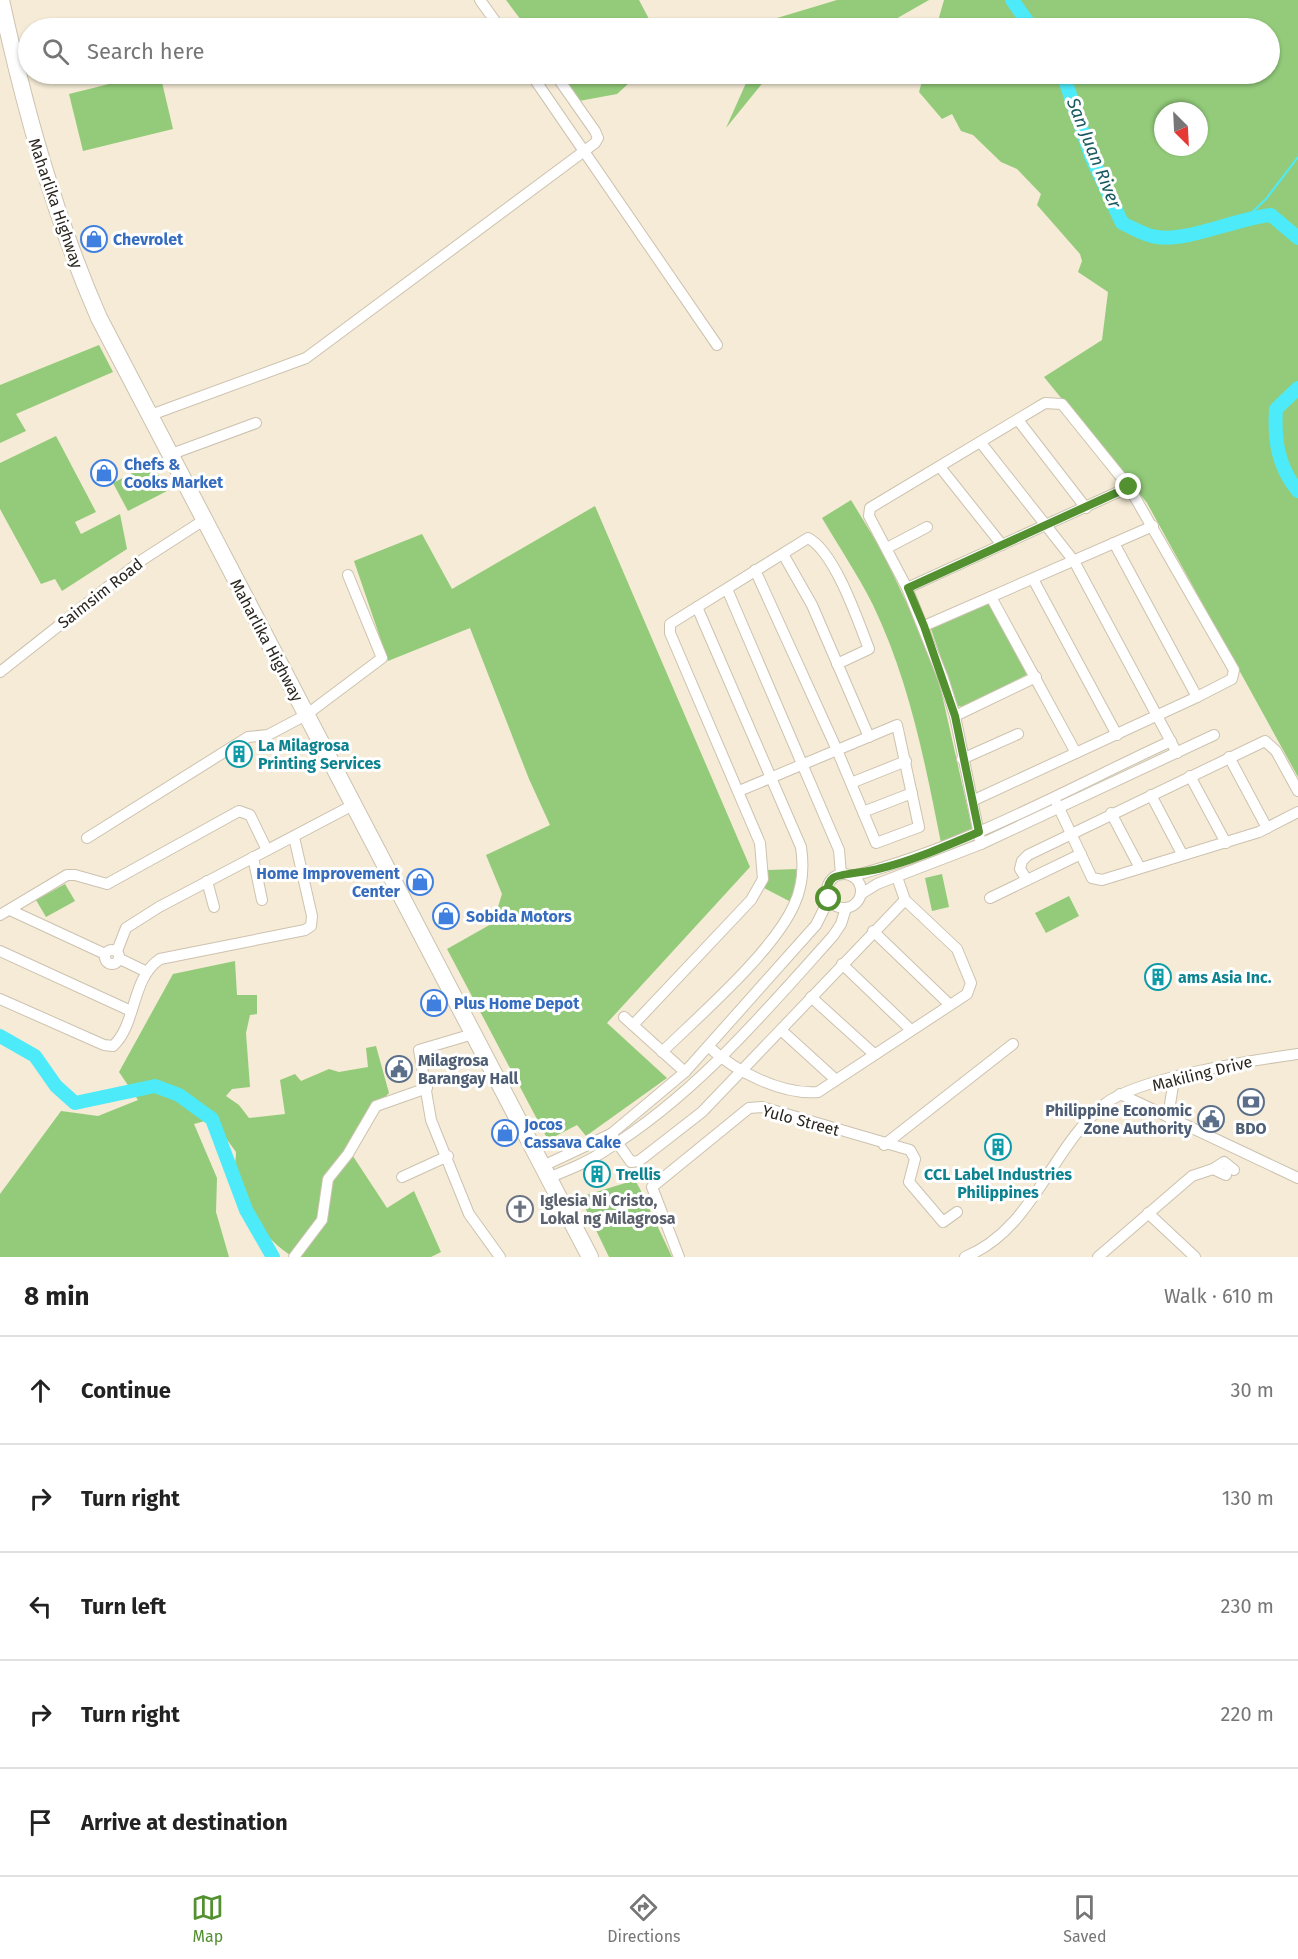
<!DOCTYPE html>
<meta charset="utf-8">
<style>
body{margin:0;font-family:"Fira Sans",sans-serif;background:#f6f6f6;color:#222}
.compass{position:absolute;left:1154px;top:102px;width:54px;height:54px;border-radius:50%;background:#fff;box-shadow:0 2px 4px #0004;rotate:156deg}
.stop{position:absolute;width:18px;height:18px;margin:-14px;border:4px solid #529030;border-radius:50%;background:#fff}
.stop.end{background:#529030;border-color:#fff;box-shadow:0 2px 6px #0008}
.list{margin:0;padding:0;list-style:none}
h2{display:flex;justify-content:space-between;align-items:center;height:78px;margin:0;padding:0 24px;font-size:26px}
h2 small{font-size:20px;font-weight:400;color:#767676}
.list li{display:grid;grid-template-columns:39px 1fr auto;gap:18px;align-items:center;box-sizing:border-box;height:108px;padding:0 24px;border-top:2px solid #e0e0e0}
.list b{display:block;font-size:22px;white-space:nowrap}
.list em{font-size:20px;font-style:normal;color:#767676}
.icon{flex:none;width:33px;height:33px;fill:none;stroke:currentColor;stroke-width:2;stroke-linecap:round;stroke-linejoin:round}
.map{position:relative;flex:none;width:1298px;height:1257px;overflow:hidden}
.search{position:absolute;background:#fff;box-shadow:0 2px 4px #0004;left:18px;right:18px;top:18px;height:66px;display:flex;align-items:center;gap:15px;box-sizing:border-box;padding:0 21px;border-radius:33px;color:#767676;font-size:22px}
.sheet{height:618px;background:#fff}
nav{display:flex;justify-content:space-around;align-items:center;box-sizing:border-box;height:84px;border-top:2px solid #e0e0e0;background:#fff;font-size:16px;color:#767676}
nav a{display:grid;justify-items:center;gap:3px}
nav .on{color:#529030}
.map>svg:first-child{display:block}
.green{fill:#93cb7a;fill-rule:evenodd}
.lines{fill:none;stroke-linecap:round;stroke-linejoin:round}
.stream{stroke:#4deaf9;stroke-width:2}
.river{stroke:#4deaf9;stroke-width:14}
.minor-casing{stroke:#ccc2af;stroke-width:12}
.highway-casing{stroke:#ccc2af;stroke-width:18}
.minor{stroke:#fff;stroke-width:10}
.highway{stroke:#fff;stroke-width:16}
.route{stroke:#529030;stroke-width:8}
.labels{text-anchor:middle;stroke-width:6;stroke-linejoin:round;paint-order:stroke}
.street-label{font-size:16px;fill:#2a261f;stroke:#fff}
.shop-label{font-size:16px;font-weight:bold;fill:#366cbe;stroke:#fff;text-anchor:start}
.culture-label{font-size:16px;font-weight:bold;fill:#0d838f;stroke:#fff;text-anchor:start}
.service-label{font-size:16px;font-weight:bold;fill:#4e5e75;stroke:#fff;text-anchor:start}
.worship-label{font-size:16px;font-weight:bold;fill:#5b616d;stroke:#fff;text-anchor:start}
.water-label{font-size:18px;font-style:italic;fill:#18595f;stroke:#fff}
</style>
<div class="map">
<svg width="1298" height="1257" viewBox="0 0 1298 1257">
<rect width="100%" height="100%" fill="#f5ebd6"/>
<g class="green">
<path d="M506,0H639L649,19L648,28H527Z"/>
<path d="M837,0H929L887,24L856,28H757V24Z"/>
<path d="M944,0H1298V777L1147,503L1044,377L1102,340L1108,292L1078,272L1082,261L1080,254L1037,205L1041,194L1017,169L1001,162L973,135L961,131L952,114L942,119L919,92L924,74H1270V28H936ZM1163,111H1199V147H1163Z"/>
<path d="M149,74H160L173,129L83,151L69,94Z"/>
<path d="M559,74H639L617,94L579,101Z"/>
<path d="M750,74H770L726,128Z"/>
<path d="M99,345L113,372L16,414L26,431L0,443V385Z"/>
<path d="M56,436L96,512L75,522L81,534L120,514L127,549L62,591L55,579L41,584L0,509V463Z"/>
<path d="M152,463L167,491L128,511L113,483Z"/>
<path d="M851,500L882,551L919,629L940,686L973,832L941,843C925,762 909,680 873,605C858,575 839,547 822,518Z"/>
<path d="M595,506L750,867L607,1023L667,1078L586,1136L577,1125L548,1140L447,949L493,923L502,894L486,855L550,825L529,779L470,628L388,661L354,561L422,534L452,589Z"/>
<path d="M987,602L991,605L1030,673L964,707L958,706L931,629Z"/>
<path d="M798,869L791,902L764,888L768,870Z"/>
<path d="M942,874L949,907L932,911L925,878Z"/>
<path d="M65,884L75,901L46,917L36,900Z"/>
<path d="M1069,896L1079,916L1046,933L1035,913Z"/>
<path d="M235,961L237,995H257V1014L250,1015L246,1033L250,1087L232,1089L226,1096L239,1105L249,1118L285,1114L280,1080L295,1074L301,1081L329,1069L339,1072L368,1067L366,1048L376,1046L389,1093L357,1127L347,1147L387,1208L414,1191L441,1252L431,1257H293C267,1240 239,1208 235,1175C234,1168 236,1159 236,1152L212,1119L194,1124L217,1178L216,1212L229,1257H0V1194L61,1111L98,1116L138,1100L119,1072L173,974Z"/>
<path d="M635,1180L640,1189L672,1257H609L580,1197Z"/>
</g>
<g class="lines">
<path class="stream" d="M1247,217L1266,199L1298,157"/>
<g class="river">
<path d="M1012,0L1032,28"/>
<path d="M1063,74L1091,156L1122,223C1133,228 1146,236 1157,237C1188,242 1237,218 1271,215L1298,238"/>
<path d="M1298,388L1276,409C1274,440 1278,467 1298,491"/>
<path d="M0,1036L35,1056L56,1086L75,1103L155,1086L179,1095L212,1119L246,1210L273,1257"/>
</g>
<defs>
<g id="minor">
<path d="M480,0L500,28"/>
<path d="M531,74L717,345"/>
<path d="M148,416L306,358L595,143L598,138L595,131L555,74"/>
<path d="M1018,420L1086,508"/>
<path d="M981,443L1074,561L1177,753"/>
<path d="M169,455L256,423"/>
<path d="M940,467L1002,545"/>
<path d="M1114,543L1197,697"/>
<path d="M887,548L927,527"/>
<path d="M783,554L812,605L869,737"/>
<path d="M1033,579L1117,735"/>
<path d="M907,588L1129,487"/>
<path d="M727,589L839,850L841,874"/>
<path d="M991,597L1076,753"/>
<path d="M924,626L1153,526"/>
<path d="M0,672L142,560L204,520"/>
<path d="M955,716L1036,677"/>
<path d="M1229,757L1267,828"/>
<path d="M962,759L1018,734"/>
<path d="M1190,776L1226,843"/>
<path d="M851,783L906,761"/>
<path d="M739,791C792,769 844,747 897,725L919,827L876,843L837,750L755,570"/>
<path d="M1151,795L1182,854"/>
<path d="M972,801L1197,697L1232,679L1234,670L1129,487L1062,404L1045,403L870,508L869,516L907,588L943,678L955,716L981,844"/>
<path d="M1057,804L1092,878L1102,880L1259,832L1298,812"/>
<path d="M863,812L912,793"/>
<path d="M1111,813L1140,868"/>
<path d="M87,838L248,737L268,735L306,715L382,658L348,575"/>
<path d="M253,857L262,900"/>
<circle cx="844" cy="891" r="17"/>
<path d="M852,876C964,848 1067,789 1171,741"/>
<path d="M1027,880L1020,869L1022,861L1028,855L1265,741L1276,751L1298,791"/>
<path d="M207,881L214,907"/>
<path d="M861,894L877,884L981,844L1214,735"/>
<path d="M990,898L1081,854"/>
<path d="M10,910L105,954"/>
<path d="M0,915L67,875H75L107,884L239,811L250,815L267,850"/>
<path d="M873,931L950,1005"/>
<circle cx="112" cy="957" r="7"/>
<path d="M0,951L131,1011"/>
<path d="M117,951L126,928L159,907L353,805"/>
<path d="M120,959L147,972"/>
<path d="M842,964L911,1030"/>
<path d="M811,997L874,1054"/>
<path d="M0,999L104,1045L113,1046C137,1024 131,978 160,959L305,930L311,926L312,916L294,837"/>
<path d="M624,1017L685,1072"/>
<path d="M633,1025L751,900L763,879L760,843L670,633V624L808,538C835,552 858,621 869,649L837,664"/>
<path d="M781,1030L836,1080"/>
<path d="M473,1034L419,1050L431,1120L469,1214L500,1257"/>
<path d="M709,1047C735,1071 781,1095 818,1092L967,994L971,983L957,949L905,900L897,877"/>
<path d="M662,1052C700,1015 773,952 794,905C803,886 804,867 801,847L697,607"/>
<path d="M1120,1094L1298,1178"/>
<path d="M1168,1117L1174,1079"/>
<path d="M611,1134L631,1162L639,1161L702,1112L905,900"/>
<path d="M884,1145L1013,1044"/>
<path d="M543,1166L611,1134L685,1072L816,925L829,899"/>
<path d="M1213,1169L1224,1162L1234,1170"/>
<path d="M402,1177L448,1156"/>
<path d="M548,1178C568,1170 588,1162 606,1150C695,1095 764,1013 833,936L841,924L846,908"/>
<path d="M1148,1213L1195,1257"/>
<path d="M294,1257L322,1220L328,1179L348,1154L376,1106L427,1088"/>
<path d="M679,1257L652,1187L749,1108L762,1107L910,1150L915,1159L909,1182L943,1222L957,1212"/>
<path d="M965,1257C1034,1229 1050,1148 1105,1104C1137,1078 1254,1060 1298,1054"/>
<path d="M1098,1257L1192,1176L1213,1169L1226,1175"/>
</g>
<path id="highway" d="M1,0C25,110 54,215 99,318L590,1257"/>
</defs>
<use href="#minor" class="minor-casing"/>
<use href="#highway" class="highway-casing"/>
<use href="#minor" class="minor"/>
<use href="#highway" class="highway"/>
</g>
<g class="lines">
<path class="route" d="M829,899C827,892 826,884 833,878C837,874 868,872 878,869C912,861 946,846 979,832L955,716L924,626L908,588L1129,487"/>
</g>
<defs>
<symbol id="shop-ring" viewBox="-11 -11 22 22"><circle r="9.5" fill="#fff" stroke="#3f7fe0" stroke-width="1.5"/><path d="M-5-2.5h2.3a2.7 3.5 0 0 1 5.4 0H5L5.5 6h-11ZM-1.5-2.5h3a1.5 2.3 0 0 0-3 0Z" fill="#3f7fe0"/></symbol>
<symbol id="building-ring" viewBox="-11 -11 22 22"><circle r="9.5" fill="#fff" stroke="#0f9aa8" stroke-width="1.5"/><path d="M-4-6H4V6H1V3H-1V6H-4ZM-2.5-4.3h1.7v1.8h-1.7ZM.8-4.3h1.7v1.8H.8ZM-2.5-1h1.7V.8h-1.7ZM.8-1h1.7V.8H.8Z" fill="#0f9aa8"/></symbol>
<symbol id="civic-ring" viewBox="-11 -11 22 22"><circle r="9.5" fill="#fff" stroke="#5c6f8a" stroke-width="1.5"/><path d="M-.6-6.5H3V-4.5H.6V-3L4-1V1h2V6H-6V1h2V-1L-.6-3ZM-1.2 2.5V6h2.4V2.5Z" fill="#5c6f8a"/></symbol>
<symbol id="bank-ring" viewBox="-11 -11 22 22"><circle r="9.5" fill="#fff" stroke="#5c6f8a" stroke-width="1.5"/><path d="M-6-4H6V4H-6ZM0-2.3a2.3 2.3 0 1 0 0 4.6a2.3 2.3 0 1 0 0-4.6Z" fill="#5c6f8a"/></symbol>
<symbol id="church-ring" viewBox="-11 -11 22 22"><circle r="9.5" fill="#fff" stroke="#6b7280" stroke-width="1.5"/><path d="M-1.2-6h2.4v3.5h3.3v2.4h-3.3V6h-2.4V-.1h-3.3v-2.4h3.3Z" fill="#6b7280"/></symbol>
</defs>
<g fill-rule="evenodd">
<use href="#shop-ring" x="79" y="224" width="30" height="30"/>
<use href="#shop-ring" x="89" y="458" width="30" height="30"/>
<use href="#building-ring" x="224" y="739" width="30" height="30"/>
<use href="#shop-ring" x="405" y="867" width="30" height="30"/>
<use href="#shop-ring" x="431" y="901" width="30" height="30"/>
<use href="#building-ring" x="1143" y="962" width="30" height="30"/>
<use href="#shop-ring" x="419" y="988" width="30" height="30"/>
<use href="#civic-ring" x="384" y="1054" width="30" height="30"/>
<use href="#bank-ring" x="1236" y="1087" width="30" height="30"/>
<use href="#civic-ring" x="1196" y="1104" width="30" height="30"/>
<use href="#shop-ring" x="490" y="1118" width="30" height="30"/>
<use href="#building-ring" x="983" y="1132" width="30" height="30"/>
<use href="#building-ring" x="582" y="1159" width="30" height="30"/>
<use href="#church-ring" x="505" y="1194" width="30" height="30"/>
</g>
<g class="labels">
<g class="street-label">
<text transform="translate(56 203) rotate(71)" y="6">Maharlika Highway</text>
<text transform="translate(100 593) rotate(-38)" y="6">Saimsim Road</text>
<text transform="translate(267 640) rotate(62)" y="6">Maharlika Highway</text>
<text transform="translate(1202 1073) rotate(-14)" y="6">Makiling Drive</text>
<text transform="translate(801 1120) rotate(15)" y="6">Yulo Street</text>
</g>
<g class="shop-label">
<text x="113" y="245">Chevrolet</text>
<text x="124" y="470">Chefs &amp;<tspan x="124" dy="18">Cooks Market</tspan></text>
<text x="400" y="879" text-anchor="end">Home Improvement<tspan x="400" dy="18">Center</tspan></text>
<text x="466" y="922">Sobida Motors</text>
<text x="454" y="1009">Plus Home Depot</text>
<text x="524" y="1130">Jocos<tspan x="524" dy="18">Cassava Cake</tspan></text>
</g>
<g class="culture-label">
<text x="258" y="751">La Milagrosa<tspan x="258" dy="18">Printing Services</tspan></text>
<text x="1178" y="983">ams Asia Inc.</text>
<text x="616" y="1180">Trellis</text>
<text x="998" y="1180" text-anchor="middle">CCL Label Industries<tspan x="998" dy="18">Philippines</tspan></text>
</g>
<g class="service-label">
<text x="418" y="1066">Milagrosa<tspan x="418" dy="18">Barangay Hall</tspan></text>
<text x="1192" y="1116" text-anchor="end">Philippine Economic<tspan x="1192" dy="18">Zone Authority</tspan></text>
<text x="1251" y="1134" text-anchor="middle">BDO</text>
</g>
<g class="worship-label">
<text x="540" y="1206">Iglesia Ni Cristo,<tspan x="540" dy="18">Lokal ng Milagrosa</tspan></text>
</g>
<g class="water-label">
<text transform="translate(1094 153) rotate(68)" y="6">San Juan River</text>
</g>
</g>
</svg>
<svg class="compass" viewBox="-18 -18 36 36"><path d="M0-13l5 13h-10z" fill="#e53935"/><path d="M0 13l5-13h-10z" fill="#767676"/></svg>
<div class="stop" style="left:829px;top:899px"></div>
<div class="stop end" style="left:1129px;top:487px"></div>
<div class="search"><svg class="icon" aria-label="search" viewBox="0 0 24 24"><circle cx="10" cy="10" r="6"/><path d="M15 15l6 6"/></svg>Search here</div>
</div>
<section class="sheet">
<h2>8 min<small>Walk · 610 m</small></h2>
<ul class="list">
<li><svg class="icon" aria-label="ahead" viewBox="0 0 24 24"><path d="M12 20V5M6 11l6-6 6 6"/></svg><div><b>Continue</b></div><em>30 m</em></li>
<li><svg class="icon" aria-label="right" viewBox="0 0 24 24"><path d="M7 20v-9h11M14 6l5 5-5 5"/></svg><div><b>Turn right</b></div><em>130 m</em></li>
<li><svg class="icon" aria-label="left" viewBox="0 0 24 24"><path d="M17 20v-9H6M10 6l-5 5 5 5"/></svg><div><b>Turn left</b></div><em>230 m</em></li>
<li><svg class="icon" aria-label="right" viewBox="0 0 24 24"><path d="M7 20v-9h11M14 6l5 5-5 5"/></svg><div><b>Turn right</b></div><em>220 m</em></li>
<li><svg class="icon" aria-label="arrive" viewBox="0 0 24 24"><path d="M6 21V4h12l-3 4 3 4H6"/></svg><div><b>Arrive at destination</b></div></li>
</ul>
</section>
<nav>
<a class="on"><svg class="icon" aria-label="map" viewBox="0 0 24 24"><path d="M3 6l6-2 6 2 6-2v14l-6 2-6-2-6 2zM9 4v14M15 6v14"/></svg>Map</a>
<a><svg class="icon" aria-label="directions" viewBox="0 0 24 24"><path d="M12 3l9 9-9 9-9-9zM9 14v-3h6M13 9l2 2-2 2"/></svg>Directions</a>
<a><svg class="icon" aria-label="saved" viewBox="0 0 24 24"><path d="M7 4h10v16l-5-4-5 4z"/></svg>Saved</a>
</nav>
